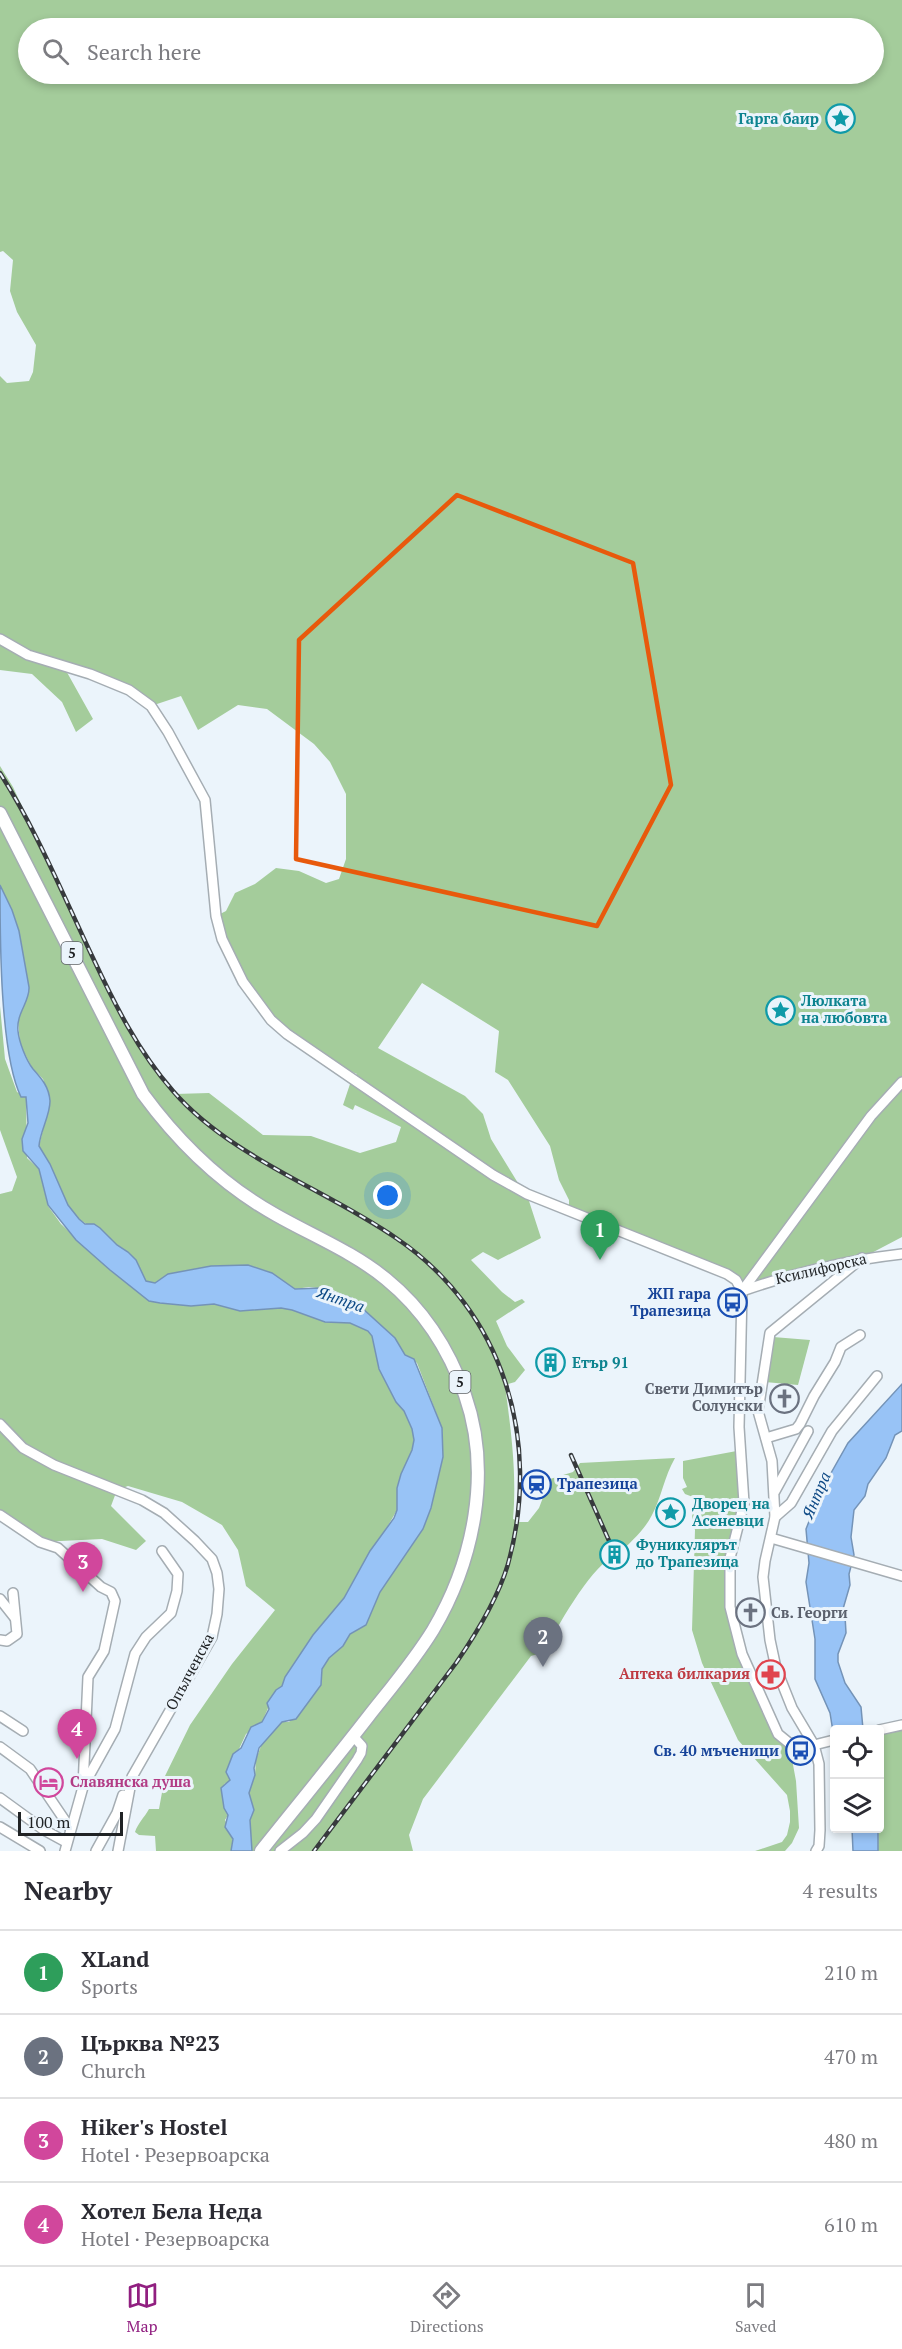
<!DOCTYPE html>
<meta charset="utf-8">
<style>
body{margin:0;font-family:"PT Serif",serif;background:#f7f7f7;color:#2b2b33}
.controls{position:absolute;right:18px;bottom:18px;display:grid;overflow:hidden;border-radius:6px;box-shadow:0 3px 9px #0003}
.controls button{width:54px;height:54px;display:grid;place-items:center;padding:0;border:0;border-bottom:2px solid #e1e1e2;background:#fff;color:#2b2b33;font:30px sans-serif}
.scale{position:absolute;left:18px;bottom:15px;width:105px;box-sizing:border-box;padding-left:6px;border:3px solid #202325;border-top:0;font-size:16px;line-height:21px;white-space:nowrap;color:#202325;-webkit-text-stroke:4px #ebf4fb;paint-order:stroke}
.you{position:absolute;left:388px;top:1196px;width:21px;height:21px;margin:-15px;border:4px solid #fff;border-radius:50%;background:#1a73e8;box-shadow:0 0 0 9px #1a73e833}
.badge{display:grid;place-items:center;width:39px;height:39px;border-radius:50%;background:#911f80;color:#fff;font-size:20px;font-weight:700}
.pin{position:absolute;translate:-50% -50px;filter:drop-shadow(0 2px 3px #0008)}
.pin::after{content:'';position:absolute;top:32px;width:21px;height:18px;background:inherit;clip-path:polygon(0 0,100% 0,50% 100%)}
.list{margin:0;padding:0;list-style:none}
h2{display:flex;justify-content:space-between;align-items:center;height:78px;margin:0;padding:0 24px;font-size:26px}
h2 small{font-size:20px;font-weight:400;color:#7c7c81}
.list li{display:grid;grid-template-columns:39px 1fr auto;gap:18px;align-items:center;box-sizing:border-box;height:84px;padding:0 24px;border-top:2px solid #e1e1e2}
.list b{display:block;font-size:22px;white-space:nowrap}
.list p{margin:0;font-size:20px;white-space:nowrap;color:#7c7c81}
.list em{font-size:20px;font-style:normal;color:#7c7c81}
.icon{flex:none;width:33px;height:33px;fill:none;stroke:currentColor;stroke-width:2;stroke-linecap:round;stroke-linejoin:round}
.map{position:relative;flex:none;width:902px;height:1851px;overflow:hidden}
.search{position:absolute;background:#fff;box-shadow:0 3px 9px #0003;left:18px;right:18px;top:18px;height:66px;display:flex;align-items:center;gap:15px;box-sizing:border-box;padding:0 21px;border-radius:33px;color:#7c7c81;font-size:22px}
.sheet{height:414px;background:#fff}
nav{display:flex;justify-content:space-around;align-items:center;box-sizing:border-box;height:84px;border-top:2px solid #e1e1e2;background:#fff;font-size:16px;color:#7c7c81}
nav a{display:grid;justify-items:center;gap:3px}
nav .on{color:#911f80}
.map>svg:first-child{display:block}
.green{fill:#a4cc9b;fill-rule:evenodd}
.water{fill:#98c3f6;stroke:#7493b7;stroke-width:1.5}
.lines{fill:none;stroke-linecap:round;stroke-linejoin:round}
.minor-casing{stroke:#a5adb3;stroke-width:12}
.major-casing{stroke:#a5adb3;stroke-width:15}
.minor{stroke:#fff;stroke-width:9}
.major{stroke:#fff;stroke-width:12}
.rail-casing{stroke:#373a3d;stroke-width:4.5}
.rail{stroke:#ebf4fb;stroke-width:2;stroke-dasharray:7;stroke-linecap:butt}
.marked{fill:none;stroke:#e8590c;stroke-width:4.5;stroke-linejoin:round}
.labels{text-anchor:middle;stroke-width:6;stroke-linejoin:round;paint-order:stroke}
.shield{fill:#ebf4fb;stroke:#5d6265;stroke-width:1.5}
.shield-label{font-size:14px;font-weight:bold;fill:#202325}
.culture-label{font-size:15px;font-weight:bold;fill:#0d838f;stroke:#ebf4fb;text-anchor:start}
.street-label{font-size:15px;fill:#202325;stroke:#ebf4fb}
.transit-label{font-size:15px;font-weight:bold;fill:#164399;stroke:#ebf4fb;text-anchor:end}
.worship-label{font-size:15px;font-weight:bold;fill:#5b616d;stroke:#ebf4fb;text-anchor:end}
.health-label{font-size:15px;font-weight:bold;fill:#be3a42;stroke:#ebf4fb;text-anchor:end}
.hotel-label{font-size:15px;font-weight:bold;fill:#b23c85;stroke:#ebf4fb;text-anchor:start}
.water-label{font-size:16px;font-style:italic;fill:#0d4985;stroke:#ebf4fb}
</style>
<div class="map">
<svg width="902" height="1851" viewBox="0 0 902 1851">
<rect width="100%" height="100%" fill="#ebf4fb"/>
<g class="green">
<path d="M0,0H902V1237L862,1258L742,1291L736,1280L569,1211V1200L559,1180L550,1146L508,1080L495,1072L499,1031L422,983L378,1048L465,1096L483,1114L491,1139L529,1201L541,1238L498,1260L483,1252L471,1260L502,1292L515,1302L522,1299L525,1302L496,1321L507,1346L525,1370L515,1382L505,1385C511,1431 517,1473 513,1519L520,1522H528L539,1508L550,1479L573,1472L580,1463L675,1458C664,1477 662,1496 652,1515C644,1531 631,1541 619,1554L618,1551L611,1553V1558C589,1570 556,1629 544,1652L531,1656L423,1799L409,1835L413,1851H252L250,1820L254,1810L249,1793L255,1775L256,1759L263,1741L282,1722H289L305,1706L321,1685L322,1669L329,1658L343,1646L350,1634L366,1625L380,1592L423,1529L431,1508L443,1457L442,1428L417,1363L405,1355L394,1338L351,1298L333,1290L309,1287L295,1289L272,1273L248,1265L211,1266L168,1274L155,1283L146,1281L136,1260L128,1252L79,1219L68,1205L50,1164L39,1146L50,1101L43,1079L32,1068L20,1044L18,1020L29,987L19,931L12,910L0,885V766L13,787L118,1012L137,1044L175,1094L209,1093L263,1135L311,1136L360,1153L396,1142L401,1127L355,1105L353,1110L343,1105L350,1084L357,1074L329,1062L260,1006L216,916L226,911L235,893L255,884L276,868L299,871L326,883L339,879L346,859V794L330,762L314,744L267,709L238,705L198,730L181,696L151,706L129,690L64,667L93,719L76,732L62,702L32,674L0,670V376L7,383L29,381L33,372L36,345L17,312L10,291L13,260L3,251L0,252ZM28,28H874V74H28Z"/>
<path d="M0,1006L5,1059L17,1092L26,1097L27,1158L39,1169L48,1206L61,1224L110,1270L150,1301L191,1306L214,1304L240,1311L281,1308L292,1310L325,1322L350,1323L368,1331L372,1336L379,1369L396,1402L404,1411L412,1429L414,1440L412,1450L397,1488V1510L381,1538L370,1551L344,1598L313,1635L282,1686L276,1690L262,1722L246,1734L227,1775L230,1780L228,1783L224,1784L228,1815L225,1820L233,1838L231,1851H156L155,1836L139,1835L135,1832C138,1823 144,1818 149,1809H159L165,1776L190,1725L232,1664L275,1610L246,1586L238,1550L222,1525L182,1502L128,1486L117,1490L111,1506L146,1541L136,1550L102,1539L40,1542L0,1515V1194L12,1191L17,1177L0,1130Z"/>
<path d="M773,1337L810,1340L798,1385L765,1382Z"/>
<path d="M742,1450L744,1479L730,1558L735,1633L772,1722L789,1743L796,1781L799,1828L792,1843L785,1851H755L782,1842L787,1835L790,1822V1811L787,1795L738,1740L702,1663L692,1630L695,1530L692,1521L693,1497L685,1494L682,1489L687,1487L683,1478V1461Z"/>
<path d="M896,1730L902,1731V1851H878L880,1735Z"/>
</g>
<g class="water">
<path d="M0,885L12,910L19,931L29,987C30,1002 16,1013 18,1031C19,1042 26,1060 33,1069C42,1079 49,1087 50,1101C50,1116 40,1131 39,1146L50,1164L68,1205L79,1219L85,1224H94L100,1228L117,1245L128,1252L136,1260L146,1281L155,1283L168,1274L211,1266L248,1265L272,1273L295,1289L321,1288L351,1298L395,1338L405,1355L414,1359L442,1428L443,1457L431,1508L423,1529L380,1592L366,1625L350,1634L343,1646L329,1658L322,1669L321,1685L296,1719L282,1722L259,1748L254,1768L255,1775L249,1793L254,1810L250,1820L252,1851H231L233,1839L225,1827L228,1815L224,1808L221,1788L230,1780L226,1772L233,1754L241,1748L251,1727L262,1722L269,1709L267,1703L276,1690L282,1686L285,1677L313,1635L344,1598L370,1551L394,1518L397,1510V1488L401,1474L412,1450L414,1440L412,1429L404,1411L396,1402L379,1369L372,1336L368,1331L350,1323L325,1322L292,1310L281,1308L240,1311L214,1304L191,1306L160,1303L149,1301L110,1270L76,1240L48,1205L39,1169L23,1151L22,1139L28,1123L26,1097H21C0,1054 0,939 0,885Z"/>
<path d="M902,1384V1431L895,1435L886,1458L868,1484L865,1496L854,1510L851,1537L854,1555L849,1574L850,1585L843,1609L845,1616L846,1633L838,1654V1662L845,1683L861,1707L863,1729L834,1730V1738L830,1713L815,1679V1639L806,1582L809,1563L806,1529L822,1489L848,1443Z"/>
<path d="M852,1829H878V1851H853Z"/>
</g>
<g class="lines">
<defs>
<g id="minor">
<path d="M0,639L28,655L90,674L129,690L151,706L168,732L205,800L216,916L222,939L243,982L271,1020L287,1034L493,1175L527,1194L727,1274L736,1280L742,1291L739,1427L744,1503L730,1558V1607L742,1654L778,1734L789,1743L794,1744L814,1745L834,1740"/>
<path d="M742,1291L871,1116L902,1082"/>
<path d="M742,1291C794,1273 847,1260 902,1254"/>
<path d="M0,1424L23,1448L54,1465L142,1500L164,1513L195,1541L212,1559L217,1573L219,1589L217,1614L212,1637L132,1777L118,1851"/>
<path d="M766,1438L796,1429L800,1424L814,1396L835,1362L841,1347L860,1335"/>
<path d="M775,1491L808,1431"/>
<path d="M0,1515L40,1542L58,1548L101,1587L111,1592L115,1601L104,1651L88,1677L83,1787L65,1851"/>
<path d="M775,1517L791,1503L832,1431L877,1376"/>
<path d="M771,1538L902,1576"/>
<path d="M0,1599L15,1618"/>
<path d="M0,1640L7,1641L17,1634L13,1593"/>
<path d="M0,1716L23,1731"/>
<path d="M879,1730L902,1725"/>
<path d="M0,1747L30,1769L70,1828"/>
<path d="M84,1785L115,1729L135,1654L146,1637L171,1613L177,1591L178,1574L162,1551"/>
<path d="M0,1798L44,1830L66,1842"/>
<path d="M0,1827L40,1851"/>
<path d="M96,1851L117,1813L123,1795"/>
<path d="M280,1851L303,1833L316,1819L357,1760L361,1753L362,1746L353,1736"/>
<path d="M816,1851L819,1846L820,1830L819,1764L814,1745L792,1708L776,1668L770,1640L763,1577L765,1561L775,1517L772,1461L758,1411L770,1333L862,1258"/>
</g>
<path id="major" d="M0,813L143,1094C179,1143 222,1185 276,1215C313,1236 353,1252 386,1279C424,1310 449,1349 465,1395C492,1472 474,1561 433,1630C414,1661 390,1689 368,1717C333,1762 297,1806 261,1851"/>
</defs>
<use href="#minor" class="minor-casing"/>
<use href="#major" class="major-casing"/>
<use href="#minor" class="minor"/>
<use href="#major" class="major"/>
<defs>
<g id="rail">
<path d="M0,773C37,831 63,895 93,958C115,1005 138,1051 173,1091C230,1157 325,1189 396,1238C504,1311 542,1441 508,1564C498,1598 476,1634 456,1663L314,1851"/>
<path d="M571,1455L614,1552"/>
</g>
</defs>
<use href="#rail" class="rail-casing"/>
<use href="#rail" class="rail"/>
</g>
<path class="marked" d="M457,495L633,563L671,785L597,926L296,859L299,640Z"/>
<defs>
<symbol id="sight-ring" viewBox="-11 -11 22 22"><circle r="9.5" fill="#ebf4fb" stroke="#0f9aa8" stroke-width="1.5"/><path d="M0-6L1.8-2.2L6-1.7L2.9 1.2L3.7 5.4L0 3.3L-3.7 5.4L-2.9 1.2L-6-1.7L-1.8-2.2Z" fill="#0f9aa8"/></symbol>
<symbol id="bus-ring" viewBox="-11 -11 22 22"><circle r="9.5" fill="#ebf4fb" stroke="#1a4fb4" stroke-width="1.5"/><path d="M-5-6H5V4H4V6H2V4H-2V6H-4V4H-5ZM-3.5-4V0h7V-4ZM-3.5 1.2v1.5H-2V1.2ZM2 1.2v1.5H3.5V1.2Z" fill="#1a4fb4"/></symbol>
<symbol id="building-ring" viewBox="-11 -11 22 22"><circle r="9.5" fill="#ebf4fb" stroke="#0f9aa8" stroke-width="1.5"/><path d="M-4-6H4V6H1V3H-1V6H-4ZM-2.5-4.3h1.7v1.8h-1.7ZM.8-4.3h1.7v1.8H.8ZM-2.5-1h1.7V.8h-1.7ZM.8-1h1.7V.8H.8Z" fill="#0f9aa8"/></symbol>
<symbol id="church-ring" viewBox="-11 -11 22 22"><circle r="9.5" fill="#ebf4fb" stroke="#6b7280" stroke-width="1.5"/><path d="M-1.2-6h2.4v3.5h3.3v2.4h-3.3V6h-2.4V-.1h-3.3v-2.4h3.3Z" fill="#6b7280"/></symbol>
<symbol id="station-ring" viewBox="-11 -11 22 22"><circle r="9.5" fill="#ebf4fb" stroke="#1a4fb4" stroke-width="1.5"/><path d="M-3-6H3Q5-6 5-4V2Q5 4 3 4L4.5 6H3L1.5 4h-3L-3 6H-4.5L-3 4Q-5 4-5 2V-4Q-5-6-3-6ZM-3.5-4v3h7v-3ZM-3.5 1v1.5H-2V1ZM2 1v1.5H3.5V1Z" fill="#1a4fb4"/></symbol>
<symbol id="pharmacy-ring" viewBox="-11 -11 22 22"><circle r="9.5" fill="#ebf4fb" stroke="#e0444e" stroke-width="1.5"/><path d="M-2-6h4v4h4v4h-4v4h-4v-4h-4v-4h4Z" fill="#e0444e"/></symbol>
<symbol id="hotel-ring" viewBox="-11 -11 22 22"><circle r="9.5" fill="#ebf4fb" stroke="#d1479c" stroke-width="1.5"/><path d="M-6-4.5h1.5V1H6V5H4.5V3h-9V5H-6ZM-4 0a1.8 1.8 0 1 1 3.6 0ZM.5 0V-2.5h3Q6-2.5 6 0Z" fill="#d1479c"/></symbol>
</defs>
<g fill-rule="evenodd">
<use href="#sight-ring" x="824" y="102" width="33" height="33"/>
<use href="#sight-ring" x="764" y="994" width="33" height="33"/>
<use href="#bus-ring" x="716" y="1286" width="33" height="33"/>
<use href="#building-ring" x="534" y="1346" width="33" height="33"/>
<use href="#church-ring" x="768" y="1382" width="33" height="33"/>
<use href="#station-ring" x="520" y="1468" width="33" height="33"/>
<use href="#sight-ring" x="654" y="1496" width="33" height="33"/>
<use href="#building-ring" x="598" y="1538" width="33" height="33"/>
<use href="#church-ring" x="734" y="1596" width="33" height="33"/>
<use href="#pharmacy-ring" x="754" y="1658" width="33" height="33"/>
<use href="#bus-ring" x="784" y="1734" width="33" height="33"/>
<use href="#hotel-ring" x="32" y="1766" width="33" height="33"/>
</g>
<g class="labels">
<g class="shield">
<rect x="61.5" y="942" width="21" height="22" rx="4.5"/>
<rect x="449.5" y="1371" width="21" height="22" rx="4.5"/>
</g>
<g class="shield-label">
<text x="72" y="958">5</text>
<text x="460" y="1387">5</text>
</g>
<g class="culture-label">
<text x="819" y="124" text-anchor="end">Гарга баир</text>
<text x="801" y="1006">Люлката<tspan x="801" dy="17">на любовта</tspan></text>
<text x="572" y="1368">Етър 91</text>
<text x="692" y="1509">Дворец на<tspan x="692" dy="17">Асеневци</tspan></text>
<text x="636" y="1550">Фуникулярът<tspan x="636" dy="17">до Трапезица</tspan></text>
</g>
<g class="street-label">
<text transform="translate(821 1269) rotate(-13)" y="5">Ксилифорска</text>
<text transform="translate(190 1672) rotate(-62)" y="5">Опълченска</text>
</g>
<g class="transit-label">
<text x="711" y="1299">ЖП гара<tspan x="711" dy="17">Трапезица</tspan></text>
<text x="557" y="1489" text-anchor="start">Трапезица</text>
<text x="779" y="1756">Св. 40 мъченици</text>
</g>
<g class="worship-label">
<text x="763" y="1394">Свети Димитър<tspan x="763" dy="17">Солунски</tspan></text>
<text x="771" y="1618" text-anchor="start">Св. Георги</text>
</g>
<g class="health-label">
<text x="750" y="1679">Аптека билкария</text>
</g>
<g class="hotel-label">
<text x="70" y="1787">Славянска душа</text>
</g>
<g class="water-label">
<text transform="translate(341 1299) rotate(19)" y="6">Янтра</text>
<text transform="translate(816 1495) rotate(-67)" y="6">Янтра</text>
</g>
</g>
</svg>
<div class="controls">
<button><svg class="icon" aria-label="locate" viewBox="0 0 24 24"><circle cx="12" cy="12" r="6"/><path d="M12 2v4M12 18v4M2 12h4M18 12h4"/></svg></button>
<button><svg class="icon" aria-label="layers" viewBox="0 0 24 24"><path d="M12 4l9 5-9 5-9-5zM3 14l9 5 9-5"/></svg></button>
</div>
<div class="scale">100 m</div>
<div class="you"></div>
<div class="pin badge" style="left:600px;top:1260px;background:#2e9e5b">1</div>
<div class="pin badge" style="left:543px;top:1667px;background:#6b7280">2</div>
<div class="pin badge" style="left:83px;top:1592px;background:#d1479c">3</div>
<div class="pin badge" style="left:77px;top:1759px;background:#d1479c">4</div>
<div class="search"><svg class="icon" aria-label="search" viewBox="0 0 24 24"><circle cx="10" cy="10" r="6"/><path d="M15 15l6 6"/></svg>Search here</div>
</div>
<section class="sheet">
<h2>Nearby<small>4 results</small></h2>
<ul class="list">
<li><span class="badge" style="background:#2e9e5b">1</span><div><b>XLand</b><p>Sports</p></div><em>210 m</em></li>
<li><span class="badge" style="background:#6b7280">2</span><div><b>Църква №23</b><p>Church</p></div><em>470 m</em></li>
<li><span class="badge" style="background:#d1479c">3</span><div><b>Hiker's Hostel</b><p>Hotel · Резервоарска</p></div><em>480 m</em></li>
<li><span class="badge" style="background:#d1479c">4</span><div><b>Xотел Бела Неда</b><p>Hotel · Резервоарска</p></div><em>610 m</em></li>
</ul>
</section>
<nav>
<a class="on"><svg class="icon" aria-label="map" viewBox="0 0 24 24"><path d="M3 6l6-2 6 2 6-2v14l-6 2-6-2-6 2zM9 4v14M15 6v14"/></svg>Map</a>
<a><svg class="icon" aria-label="directions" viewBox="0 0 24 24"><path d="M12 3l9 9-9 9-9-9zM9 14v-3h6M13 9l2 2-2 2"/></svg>Directions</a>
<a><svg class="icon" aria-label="saved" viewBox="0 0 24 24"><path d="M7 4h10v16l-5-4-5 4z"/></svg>Saved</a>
</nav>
